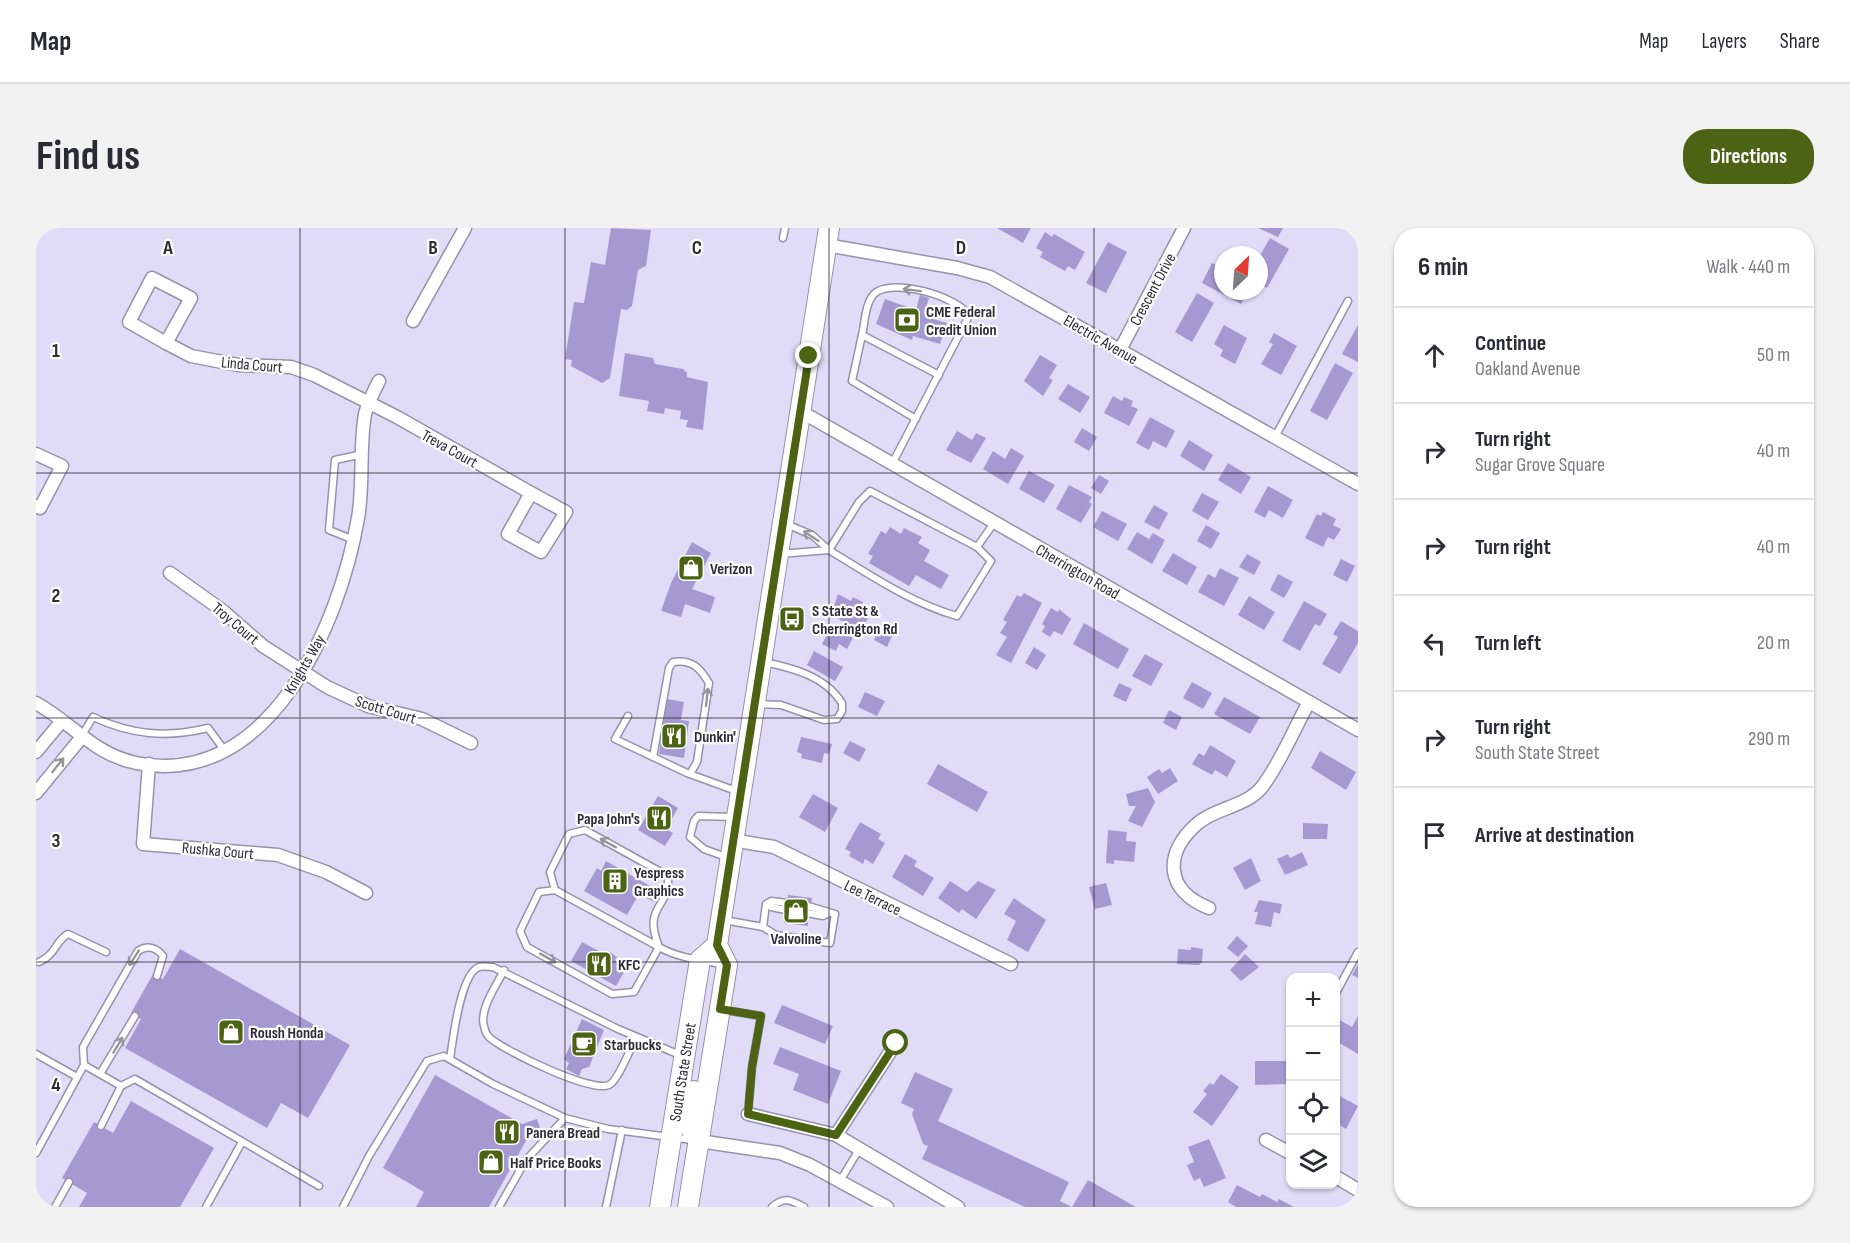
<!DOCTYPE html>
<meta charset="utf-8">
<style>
body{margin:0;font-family:"Sofia Sans Condensed",sans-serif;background:#f2f2f3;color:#2b2b33}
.controls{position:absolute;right:18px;bottom:18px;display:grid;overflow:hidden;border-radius:12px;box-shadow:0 2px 4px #0004}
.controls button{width:54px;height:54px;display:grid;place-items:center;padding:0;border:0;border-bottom:2px solid #e1e1e2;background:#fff;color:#2b2b33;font:30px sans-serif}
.compass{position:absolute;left:1178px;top:18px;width:54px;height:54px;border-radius:50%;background:#fff;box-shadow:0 2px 4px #0004;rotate:25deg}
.stop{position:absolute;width:18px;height:18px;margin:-14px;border:4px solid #4b6312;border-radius:50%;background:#fff}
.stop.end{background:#4b6312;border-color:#fff;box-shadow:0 2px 6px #0008}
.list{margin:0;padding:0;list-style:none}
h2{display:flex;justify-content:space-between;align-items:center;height:78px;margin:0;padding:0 24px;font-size:26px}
h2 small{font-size:20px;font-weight:400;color:#7c7c81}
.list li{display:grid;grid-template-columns:39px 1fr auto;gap:18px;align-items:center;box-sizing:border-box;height:96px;padding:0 24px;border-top:2px solid #e1e1e2}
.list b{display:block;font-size:22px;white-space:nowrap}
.list p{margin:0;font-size:20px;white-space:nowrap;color:#7c7c81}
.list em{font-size:20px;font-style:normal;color:#7c7c81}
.icon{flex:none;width:33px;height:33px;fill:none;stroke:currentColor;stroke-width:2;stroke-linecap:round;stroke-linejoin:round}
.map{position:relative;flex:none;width:1322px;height:979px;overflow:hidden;border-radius:24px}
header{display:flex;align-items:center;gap:36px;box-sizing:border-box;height:84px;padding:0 30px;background:#fff;border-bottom:2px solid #e1e1e2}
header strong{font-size:28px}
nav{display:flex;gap:33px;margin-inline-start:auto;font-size:21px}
.intro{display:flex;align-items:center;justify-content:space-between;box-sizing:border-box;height:144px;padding:0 36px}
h1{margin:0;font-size:42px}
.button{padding:15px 27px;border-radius:24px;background:#4b6312;color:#fff;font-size:21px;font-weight:700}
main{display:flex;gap:36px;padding:0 36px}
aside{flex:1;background:#fff;border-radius:24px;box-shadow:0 2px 4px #0004}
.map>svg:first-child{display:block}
.building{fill:#a599d2}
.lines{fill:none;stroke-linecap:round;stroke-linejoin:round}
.service-casing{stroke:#9692ac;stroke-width:9}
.minor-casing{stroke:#9692ac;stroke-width:15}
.primary-casing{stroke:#9692ac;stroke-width:22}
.service{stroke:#fff;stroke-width:6}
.minor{stroke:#fff;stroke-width:12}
.primary{stroke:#fff;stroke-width:20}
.oneway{stroke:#96969a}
.route{stroke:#4b6312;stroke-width:8}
.grid{fill:none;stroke:#2e2c36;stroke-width:1.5;stroke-opacity:0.55}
.labels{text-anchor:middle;stroke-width:4.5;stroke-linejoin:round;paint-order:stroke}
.street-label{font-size:16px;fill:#2e2c36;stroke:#fff}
.poi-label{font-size:16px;font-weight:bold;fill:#2e2c36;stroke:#fff;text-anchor:start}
.grid-label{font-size:20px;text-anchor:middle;font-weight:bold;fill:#2e2c36;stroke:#fff;stroke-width:4.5;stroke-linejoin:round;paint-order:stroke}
</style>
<header>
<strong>Map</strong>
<nav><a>Map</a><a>Layers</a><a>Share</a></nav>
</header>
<div class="intro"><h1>Find us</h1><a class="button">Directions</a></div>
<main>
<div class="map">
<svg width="1322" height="979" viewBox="0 0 1322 979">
<rect width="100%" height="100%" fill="#e0dcf8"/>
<g class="building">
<path d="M575,0L615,2L610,38L602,42L596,78L591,82L585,81L574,150L566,155L535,138L536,132L529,131L538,74L548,75L555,34L569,37Z"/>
<path d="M961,0H995L987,15Z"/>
<path d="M1222,0H1247L1242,9Z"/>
<path d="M1009,4L1016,9L1018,6L1049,24L1039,42L1032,38L1029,43L1004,29L1007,24L1000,20Z"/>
<path d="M1234,10L1253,21L1231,60L1223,56V29Z"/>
<path d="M1072,14L1091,24L1070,65L1050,55Z"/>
<path d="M1176,35L1187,40V63H1212L1205,76L1166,55Z"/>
<path d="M1161,65L1178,75L1156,114L1139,104Z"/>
<path d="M884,67L893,70L888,85L892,86L891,89L911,95L904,116L877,108L876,112L840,96L849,71L880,82Z"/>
<path d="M1188,97L1211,110L1199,136L1184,128L1187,122L1178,116Z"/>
<path d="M1322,97V134L1306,126Z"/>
<path d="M1238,105L1261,118L1245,147L1225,136L1237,116L1233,114Z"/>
<path d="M589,125L617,130L619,136L647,141L651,145V149L672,154L667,202L650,199L652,192L644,191L645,183L629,180L628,186L611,183L613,173L583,168Z"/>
<path d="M1004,127L1021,137L1013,150L1017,152L1007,168L988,153Z"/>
<path d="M1299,135L1317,145L1291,192L1274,183Z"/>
<path d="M1032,156L1054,169L1044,185L1022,171Z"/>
<path d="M1077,168L1086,173L1088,169L1097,173L1095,178L1102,181L1093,198L1068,185Z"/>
<path d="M1114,189L1139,203L1130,220L1117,213L1113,222L1100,215Z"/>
<path d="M1046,200L1061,209L1053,223L1038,214Z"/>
<path d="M921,203L936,212L940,205L950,210L935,235L910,222Z"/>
<path d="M1153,212L1177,227L1168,243L1144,228Z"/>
<path d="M975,220L988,228L972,256L947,241L957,223L969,231Z"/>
<path d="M1192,235L1215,249L1205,266L1182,252Z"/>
<path d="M993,243L1019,257L1008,275L983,261Z"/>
<path d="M1063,247L1073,253L1065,266L1055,260Z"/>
<path d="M1033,257L1056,269L1053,274L1056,276L1045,295L1020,281Z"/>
<path d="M1232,258L1257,272L1247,290L1233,282L1229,290L1218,284Z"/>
<path d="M1166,265L1183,274L1172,292L1156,283Z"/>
<path d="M1118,277L1132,285L1123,302L1108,294Z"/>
<path d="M1066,283L1091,296L1082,313L1057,299Z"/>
<path d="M1287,284L1300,291L1297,297L1305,301L1298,312L1292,309L1287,319L1269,310L1281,286L1285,288Z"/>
<path d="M1170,297L1184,305L1175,321L1161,313Z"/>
<path d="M854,299L865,306L868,300L886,309L882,315L894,322L888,333L913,347L905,361L880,347L873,358L833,335L837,328L832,326L845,303L850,306Z"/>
<path d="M1101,304L1113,311L1117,305L1129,312L1116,336L1091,321Z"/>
<path d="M656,314L675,325L656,361L679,369L674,385L649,376L645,389L625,383L635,355Z"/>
<path d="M1137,325L1161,339L1151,357L1126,343Z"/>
<path d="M1211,326L1225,334L1218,347L1203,339Z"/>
<path d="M1305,331L1319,338L1311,354L1297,347Z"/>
<path d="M1184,340L1203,350L1188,378L1162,364L1172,346L1179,350Z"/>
<path d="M1242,346L1257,354L1248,370L1234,362Z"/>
<path d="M988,365L1006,375L975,435L960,427L971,409L964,405L971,394L967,392L981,367L985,369Z"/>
<path d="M802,366L815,373L817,369L827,374L824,379L835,385L825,403L795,387Z"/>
<path d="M1213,368L1239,384L1228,402L1202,387Z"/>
<path d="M1268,373L1291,386L1284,398L1279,396L1264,423L1246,413Z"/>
<path d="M1015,380L1022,384L1023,381L1035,391L1026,407L1018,403L1014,409L1006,404L1009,398L1006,396Z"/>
<path d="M1305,393L1322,403V415L1304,446L1286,436L1302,409L1297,406Z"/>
<path d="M1048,395L1093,421L1082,441L1037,416Z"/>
<path d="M845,397L858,404L851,419L838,412Z"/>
<path d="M796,398L817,410L811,421L803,416L800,423L786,416Z"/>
<path d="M998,419L1010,427L1001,442L989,435Z"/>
<path d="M778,423L807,439L799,453L771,437Z"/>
<path d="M1109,426L1127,436L1115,458L1096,448Z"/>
<path d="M1156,454L1176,465L1167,481L1147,470Z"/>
<path d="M1083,455L1096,461L1090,474L1077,468Z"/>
<path d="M829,464L849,473L841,488L822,479Z"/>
<path d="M1188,469L1224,489L1214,506L1178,486Z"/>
<path d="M631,471L648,474L645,492L653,493L648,530L623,526Z"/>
<path d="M1133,482L1146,489L1140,502L1127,495Z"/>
<path d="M765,509L796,516L793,526L788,525L786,535L765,530L766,526L761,524Z"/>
<path d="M814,513L830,521L823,534L807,525Z"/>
<path d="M1174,517L1200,533L1191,549L1179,542L1176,547L1156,536L1163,525L1168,528Z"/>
<path d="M1284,523L1320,544L1310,562L1275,540Z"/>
<path d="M902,536L952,564L941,584L891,556Z"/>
<path d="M1134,540L1142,553L1122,566L1111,549L1123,541L1126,545Z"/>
<path d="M1112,560L1119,574L1106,599L1092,593L1100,578H1093L1090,566Z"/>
<path d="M777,566L802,580L789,604L763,589Z"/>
<path d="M622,568L642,580L630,601L637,605L629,618L602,602Z"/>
<path d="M824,594L845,606L842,611L849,615L837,636L829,631L827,636L813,628L815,624L809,621Z"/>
<path d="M1267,595L1292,596L1291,611H1267Z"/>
<path d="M1072,602L1091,604L1090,613L1100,614L1098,634L1078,632V636L1070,635Z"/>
<path d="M1266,624L1272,637L1249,647L1241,631L1252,626L1254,630Z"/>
<path d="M869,626L881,633L878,638L898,650L887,668L856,649Z"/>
<path d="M1215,630L1225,653L1209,662L1197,640Z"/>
<path d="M570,633L623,663L618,674L603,666L591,687L548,663L561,640L565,643Z"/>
<path d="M914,653L931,664L942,653L960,662L940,691L926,681L923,685L902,670Z"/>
<path d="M1070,655L1076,677L1059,681L1053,659Z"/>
<path d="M752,667L776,670L775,675H772V698L748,695Z"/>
<path d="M978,670L1010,692L992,724L971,712L980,693L968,686Z"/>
<path d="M1223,672L1246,676L1244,686L1238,684L1235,699L1219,696L1222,684H1218Z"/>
<path d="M1201,708L1212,718L1202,729L1191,720Z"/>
<path d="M546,714L572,728L574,724L581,729L579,732L591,739L580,758L535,733Z"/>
<path d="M1155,719L1167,721L1166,734L1163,737L1141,736L1142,721L1155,722Z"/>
<path d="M144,721L314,817L272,890L245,875L231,900L89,820L105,791L95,785L117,746L127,751Z"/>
<path d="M1209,726L1223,739L1205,753L1194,742Z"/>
<path d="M1322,736V750L1316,747Z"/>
<path d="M746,777L797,798L789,816L738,795Z"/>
<path d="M1322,788V826L1300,813V790L1316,799Z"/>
<path d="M546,791L568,802L553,839L546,841L543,848L530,841L533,835L528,831Z"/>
<path d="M744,819L805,843L792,876L757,862L763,846L737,836Z"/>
<path d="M1219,833H1252V856L1219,857Z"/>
<path d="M879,844L917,861L902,893L1033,954L1024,973L1036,979L1052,952L1100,979H989L886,931L892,918L887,916L876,886L878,881L865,875Z"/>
<path d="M1185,846L1203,859L1176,898L1157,884L1171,866L1167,863L1174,855L1177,857Z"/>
<path d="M399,847L486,896L501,891L506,906L491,911L453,979H380L388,964L347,940Z"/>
<path d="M1300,866L1322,878L1310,901L1300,895Z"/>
<path d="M95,873L178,920L144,979H43L51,965L26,950L58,894L77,905Z"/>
<path d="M1173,911L1190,950L1168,959L1164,950L1158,953L1151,937L1158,934L1152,919Z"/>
<path d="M1201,957L1224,969L1226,966L1241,974L1243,971L1258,979H1200L1192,974Z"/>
</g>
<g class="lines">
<defs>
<g id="service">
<path d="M747,10L749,0"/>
<path d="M826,107C829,94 829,76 838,66C855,49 922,68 933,88L856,236"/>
<path d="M880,191L816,153L826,107L903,147"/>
<path d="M1239,209L1312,73"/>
<path d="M834,263L941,319L955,333L921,388C875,375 834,347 793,322L823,274Z"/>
<path d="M318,312L293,302L299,232L327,226"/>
<path d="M941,319L958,295"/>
<path d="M744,326L793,322L776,307L750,296"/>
<path d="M721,476L745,477L788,492L801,491L806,483V475C789,448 757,440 728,434"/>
<path d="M592,488L579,511L651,545L703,564"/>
<path d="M45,509L57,489C96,507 130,510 172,500L189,523"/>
<path d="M617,529L633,440L637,434C656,431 664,440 673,455L661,534L654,546"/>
<path d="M690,629L668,621L654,609L658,593L662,588L699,589"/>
<path d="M519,662L514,644L533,606L549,602L632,648C634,682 606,676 623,719L598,764L576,766L491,719L484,703L503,664L519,662L623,719C642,730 664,732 685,736"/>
<path d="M733,676L735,679L750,682"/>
<path d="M771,685L787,688L793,685"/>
<path d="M688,692L727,699L740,707L794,715L799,686L772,678"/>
<path d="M727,699L730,676L735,673L751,675"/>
<path d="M3,734C20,727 19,713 32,706L70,724"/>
<path d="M468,742C461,757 443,781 448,798C449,803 450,807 454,810C469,823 555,865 573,857C582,853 595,819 600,809"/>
<path d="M1300,765L1322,724"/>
<path d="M688,782L725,788L716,839L712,886"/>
<path d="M0,826L41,849"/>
<path d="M414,831C417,812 424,746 443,739C447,738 453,739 457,739L582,801L644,827"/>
<path d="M48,837L85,858L99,851L283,958"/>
<path d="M64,846L99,788"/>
<path d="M65,898L85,858"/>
<path d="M0,925L48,837L47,819L102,723C111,717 120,719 127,728L121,748"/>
<path d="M804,953L824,920"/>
<path d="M19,979L33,954"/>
<path d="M170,979L206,914"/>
<path d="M307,979L333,928L391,833L408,828L457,856L529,890"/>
<path d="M463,979L490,932L529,890L572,901L657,912"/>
<path d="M570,979L586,902"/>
<path d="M736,979C748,968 755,972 768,979"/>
</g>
<g id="minor">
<path d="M790,17L921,40L954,49L1322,256"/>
<path d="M116,50L155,70L130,115L93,94Z"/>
<path d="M377,93L429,0"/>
<path d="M130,115L155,128L202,137L255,139L278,147L361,189L495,265"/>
<path d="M1084,122L1148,0"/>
<path d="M764,183L1322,502"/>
<path d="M0,226L26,238L4,280L0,278"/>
<path d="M495,265L530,284L505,324L472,306Z"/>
<path d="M134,345L187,383L227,418L291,459L332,478L386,491L435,515"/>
<path d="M0,475C35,494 57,526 100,535C234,562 304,395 322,290C328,256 323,220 329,186C332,174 338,163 343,153"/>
<path d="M0,524L25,494"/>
<path d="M113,536L107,616L242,627L290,644L330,665"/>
<path d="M0,565L45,510"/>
<path d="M696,612L738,619L975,736"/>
<path d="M1173,680C1129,663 1127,625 1162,595C1181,579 1210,579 1226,559C1245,534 1258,501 1273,474"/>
<path d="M712,886L800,907L922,979"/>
<path d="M800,907L860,815"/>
<path d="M1230,912L1254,925"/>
<path d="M663,913L744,925L774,937L851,979"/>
<path d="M1300,949L1322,962"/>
</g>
<g id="primary">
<path d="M658,863L652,896L663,913"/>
<path d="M624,979L664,732L681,717"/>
<path d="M652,979L691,737L681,717L793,0"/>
</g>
</defs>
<use href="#service" class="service-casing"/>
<use href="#minor" class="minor-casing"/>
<use href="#primary" class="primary-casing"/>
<use href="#service" class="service"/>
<use href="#minor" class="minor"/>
<use href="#primary" class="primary"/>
</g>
<defs><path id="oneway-shaft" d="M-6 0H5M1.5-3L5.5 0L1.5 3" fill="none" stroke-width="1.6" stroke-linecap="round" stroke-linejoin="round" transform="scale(1.5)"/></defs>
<g class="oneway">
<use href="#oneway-shaft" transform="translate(876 62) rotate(-173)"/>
<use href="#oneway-shaft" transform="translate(775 308) rotate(-147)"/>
<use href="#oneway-shaft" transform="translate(671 469) rotate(-83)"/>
<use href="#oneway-shaft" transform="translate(22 537) rotate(-51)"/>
<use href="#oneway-shaft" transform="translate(572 615) rotate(-151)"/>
<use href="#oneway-shaft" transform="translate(98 730) rotate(123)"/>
<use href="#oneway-shaft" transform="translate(512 730) rotate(29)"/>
<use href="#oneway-shaft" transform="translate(82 817) rotate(-59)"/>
</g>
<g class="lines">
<path class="route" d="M773,128L681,717L691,737L684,781L725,788L716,839L712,886L800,907L860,815"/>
</g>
<path class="grid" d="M264,0V979M529,0V979M793,0V979M1058,0V979M0,245H1322M0,490H1322M0,734H1322"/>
<defs>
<symbol id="bank-square" viewBox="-11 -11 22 22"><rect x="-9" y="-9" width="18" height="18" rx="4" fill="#4b6312" stroke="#fff"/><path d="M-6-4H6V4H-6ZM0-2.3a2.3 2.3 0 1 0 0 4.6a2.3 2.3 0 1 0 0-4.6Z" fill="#fff"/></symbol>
<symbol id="shop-square" viewBox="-11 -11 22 22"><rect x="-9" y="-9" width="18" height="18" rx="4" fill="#4b6312" stroke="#fff"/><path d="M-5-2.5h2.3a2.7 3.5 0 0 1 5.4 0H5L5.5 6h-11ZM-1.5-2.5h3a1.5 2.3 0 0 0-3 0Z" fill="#fff"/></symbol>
<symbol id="bus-square" viewBox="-11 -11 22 22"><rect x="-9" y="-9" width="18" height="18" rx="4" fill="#4b6312" stroke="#fff"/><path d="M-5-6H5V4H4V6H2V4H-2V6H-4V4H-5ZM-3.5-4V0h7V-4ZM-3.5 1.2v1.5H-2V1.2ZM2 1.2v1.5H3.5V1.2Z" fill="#fff"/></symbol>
<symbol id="restaurant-square" viewBox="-11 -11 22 22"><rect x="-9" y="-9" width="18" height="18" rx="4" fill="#4b6312" stroke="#fff"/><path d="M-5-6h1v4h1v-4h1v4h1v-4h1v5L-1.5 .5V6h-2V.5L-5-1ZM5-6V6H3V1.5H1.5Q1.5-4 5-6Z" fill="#fff"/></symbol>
<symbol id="building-square" viewBox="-11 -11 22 22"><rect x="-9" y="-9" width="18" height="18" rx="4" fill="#4b6312" stroke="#fff"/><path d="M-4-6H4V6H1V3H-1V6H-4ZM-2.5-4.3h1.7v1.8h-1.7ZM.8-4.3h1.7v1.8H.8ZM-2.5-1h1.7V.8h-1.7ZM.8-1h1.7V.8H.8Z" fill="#fff"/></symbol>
<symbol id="cafe-square" viewBox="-11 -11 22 22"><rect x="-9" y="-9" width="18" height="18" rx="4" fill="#4b6312" stroke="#fff"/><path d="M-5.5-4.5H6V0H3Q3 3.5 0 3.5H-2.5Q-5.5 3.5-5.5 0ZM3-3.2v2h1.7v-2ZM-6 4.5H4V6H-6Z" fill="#fff"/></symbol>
</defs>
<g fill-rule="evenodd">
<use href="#bank-square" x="856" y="77" width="30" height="30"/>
<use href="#shop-square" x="640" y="325" width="30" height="30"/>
<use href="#bus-square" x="741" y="376" width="30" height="30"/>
<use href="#restaurant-square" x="623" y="493" width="30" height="30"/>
<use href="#restaurant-square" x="608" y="575" width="30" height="30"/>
<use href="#building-square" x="564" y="638" width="30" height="30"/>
<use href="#shop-square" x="745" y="668" width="30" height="30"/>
<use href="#restaurant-square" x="548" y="721" width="30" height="30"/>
<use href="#shop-square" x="180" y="789" width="30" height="30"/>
<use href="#cafe-square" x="533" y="801" width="30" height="30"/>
<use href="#restaurant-square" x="456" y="889" width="30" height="30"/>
<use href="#shop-square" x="440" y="919" width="30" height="30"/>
</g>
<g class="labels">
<g class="street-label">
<text transform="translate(1116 61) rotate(-62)" y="6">Crescent Drive</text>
<text transform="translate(1065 111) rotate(30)" y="6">Electric Avenue</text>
<text transform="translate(216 136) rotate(5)" y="6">Linda Court</text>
<text transform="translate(414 220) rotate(29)" y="6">Treva Court</text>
<text transform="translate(1042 343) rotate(30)" y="6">Cherrington Road</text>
<text transform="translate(200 395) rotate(40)" y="6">Troy Court</text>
<text transform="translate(268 436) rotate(-60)" y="6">Knights Way</text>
<text transform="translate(350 481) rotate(17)" y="6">Scott Court</text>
<text transform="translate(182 622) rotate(5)" y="6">Rushka Court</text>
<text transform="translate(837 669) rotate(26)" y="6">Lee Terrace</text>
<text transform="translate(646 844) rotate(-81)" y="6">South State Street</text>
</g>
<g class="poi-label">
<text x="890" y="89">CME Federal<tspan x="890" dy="18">Credit Union</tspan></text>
<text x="674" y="346">Verizon</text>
<text x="776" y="388">S State St &amp;<tspan x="776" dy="18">Cherrington Rd</tspan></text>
<text x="658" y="514">Dunkin'</text>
<text x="604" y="596" text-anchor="end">Papa John's</text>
<text x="598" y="650">Yespress<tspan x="598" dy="18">Graphics</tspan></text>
<text x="760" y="716" text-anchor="middle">Valvoline</text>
<text x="582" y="742">KFC</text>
<text x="214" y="810">Roush Honda</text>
<text x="568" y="822">Starbucks</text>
<text x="490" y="910">Panera Bread</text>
<text x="474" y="940">Half Price Books</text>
</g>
</g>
<g class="grid-label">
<text x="132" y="26">A</text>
<text x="397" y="26">B</text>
<text x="661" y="26">C</text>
<text x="925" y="26">D</text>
<text x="20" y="129">1</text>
<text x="20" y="374">2</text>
<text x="20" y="619">3</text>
<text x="20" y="863">4</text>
</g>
</svg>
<div class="controls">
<button>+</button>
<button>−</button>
<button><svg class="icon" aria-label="locate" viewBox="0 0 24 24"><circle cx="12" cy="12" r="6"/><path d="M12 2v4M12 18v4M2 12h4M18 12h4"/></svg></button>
<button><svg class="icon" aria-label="layers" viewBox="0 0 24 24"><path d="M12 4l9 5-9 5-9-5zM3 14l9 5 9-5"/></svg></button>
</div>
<svg class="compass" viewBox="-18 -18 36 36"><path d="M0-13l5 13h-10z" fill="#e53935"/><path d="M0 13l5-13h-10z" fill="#7c7c81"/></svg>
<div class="stop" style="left:860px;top:815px"></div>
<div class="stop end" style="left:773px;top:128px"></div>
</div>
<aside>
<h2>6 min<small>Walk · 440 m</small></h2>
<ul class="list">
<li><svg class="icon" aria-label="ahead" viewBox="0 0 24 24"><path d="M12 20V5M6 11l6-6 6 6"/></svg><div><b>Continue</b><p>Oakland Avenue</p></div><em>50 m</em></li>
<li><svg class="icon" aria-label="right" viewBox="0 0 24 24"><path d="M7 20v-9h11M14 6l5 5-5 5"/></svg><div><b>Turn right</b><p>Sugar Grove Square</p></div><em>40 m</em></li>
<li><svg class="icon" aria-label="right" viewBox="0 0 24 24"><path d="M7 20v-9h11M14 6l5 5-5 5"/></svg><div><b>Turn right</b></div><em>40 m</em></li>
<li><svg class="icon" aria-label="left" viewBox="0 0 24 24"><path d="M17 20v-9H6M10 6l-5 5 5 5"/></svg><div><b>Turn left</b></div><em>20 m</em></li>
<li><svg class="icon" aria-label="right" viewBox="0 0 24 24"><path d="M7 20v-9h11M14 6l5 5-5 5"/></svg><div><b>Turn right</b><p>South State Street</p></div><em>290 m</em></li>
<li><svg class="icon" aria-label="arrive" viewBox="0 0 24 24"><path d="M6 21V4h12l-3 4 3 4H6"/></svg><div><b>Arrive at destination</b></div></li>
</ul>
</aside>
</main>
